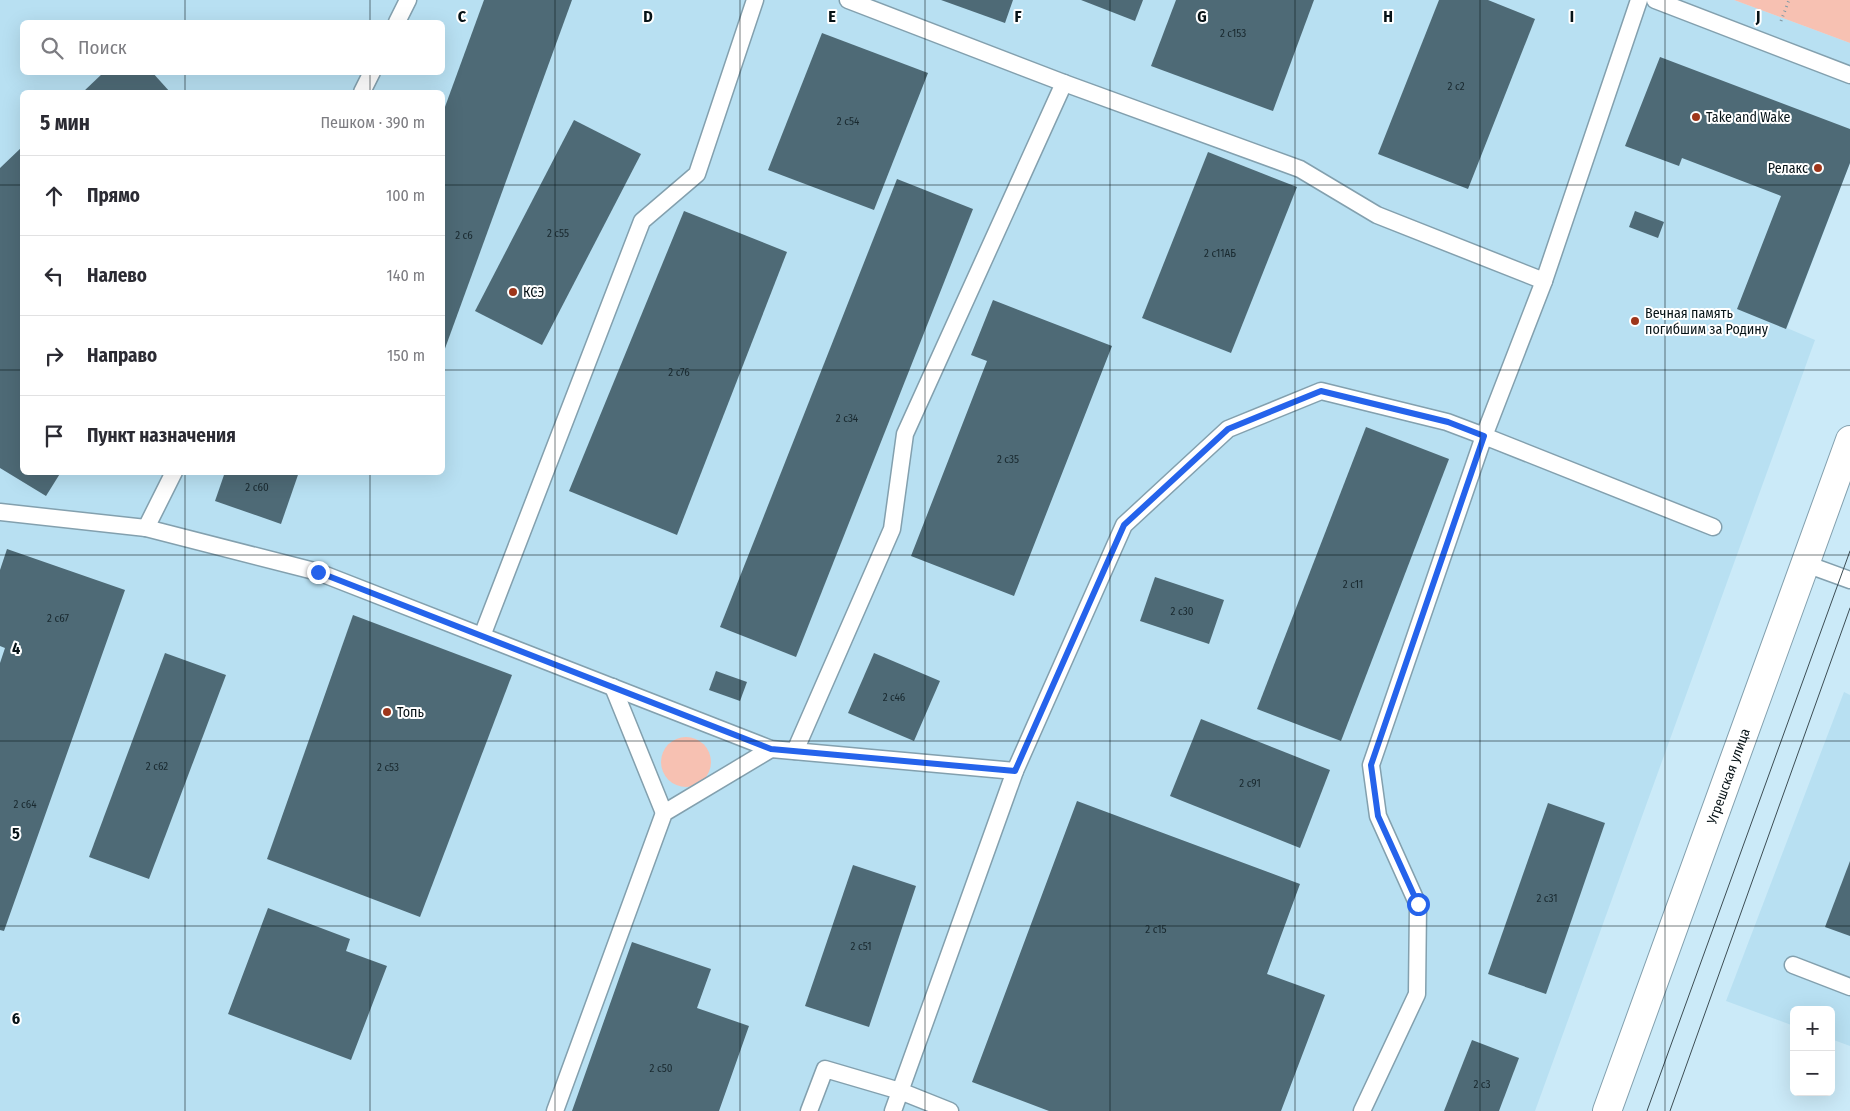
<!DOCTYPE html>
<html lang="ru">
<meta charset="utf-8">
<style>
body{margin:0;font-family:"Fira Sans Condensed",sans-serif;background:#f7f7f7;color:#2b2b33}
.controls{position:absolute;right:15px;bottom:15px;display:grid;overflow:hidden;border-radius:8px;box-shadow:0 5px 20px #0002}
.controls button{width:45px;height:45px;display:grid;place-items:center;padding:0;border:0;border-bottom:1px solid #e1e1e2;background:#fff;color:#2b2b33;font:25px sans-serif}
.stop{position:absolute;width:15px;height:15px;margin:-11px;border:4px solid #2563eb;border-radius:50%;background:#fff}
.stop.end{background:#2563eb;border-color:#fff;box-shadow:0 1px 5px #0008}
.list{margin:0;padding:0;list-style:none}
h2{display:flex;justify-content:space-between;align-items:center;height:65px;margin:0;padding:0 20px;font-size:21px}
h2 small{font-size:16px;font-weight:400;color:#7c7c81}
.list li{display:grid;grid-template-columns:32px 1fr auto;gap:15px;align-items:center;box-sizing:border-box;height:80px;padding:0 20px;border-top:1px solid #e1e1e2}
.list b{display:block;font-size:19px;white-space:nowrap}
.list em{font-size:16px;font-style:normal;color:#7c7c81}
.icon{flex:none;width:28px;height:28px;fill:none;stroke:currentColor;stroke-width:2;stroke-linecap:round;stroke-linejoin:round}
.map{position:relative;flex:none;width:1850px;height:1111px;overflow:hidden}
.search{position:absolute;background:#fff;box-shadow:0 5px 20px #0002;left:20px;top:20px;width:425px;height:55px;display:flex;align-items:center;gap:12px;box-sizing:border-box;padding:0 18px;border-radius:8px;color:#7c7c81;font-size:19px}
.panel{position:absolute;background:#fff;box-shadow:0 5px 20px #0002;left:20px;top:90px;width:425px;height:385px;border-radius:8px}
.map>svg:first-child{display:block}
.built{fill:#b8e0f2;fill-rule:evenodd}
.green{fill:#f7c1b2}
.building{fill:#4e6a76}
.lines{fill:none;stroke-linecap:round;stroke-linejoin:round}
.service-casing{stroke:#83a0ae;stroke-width:19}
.tertiary-casing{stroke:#83a0ae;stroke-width:30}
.path{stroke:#829aa4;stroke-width:3;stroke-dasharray:1 4;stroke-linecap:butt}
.service{stroke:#fff;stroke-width:16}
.tertiary{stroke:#fff;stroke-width:28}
.tram{stroke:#3c4d54;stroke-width:1}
.route{stroke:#2563eb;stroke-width:6}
.grid{fill:none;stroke:#071317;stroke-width:1;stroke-opacity:0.55}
.poi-dot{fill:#9e361b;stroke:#fff;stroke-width:2}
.labels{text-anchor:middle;stroke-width:4;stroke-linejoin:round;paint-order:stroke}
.number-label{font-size:11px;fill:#19292f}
.poi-label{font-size:14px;fill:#071317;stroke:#fff;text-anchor:start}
.street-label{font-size:14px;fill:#071317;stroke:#fff}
.grid-label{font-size:16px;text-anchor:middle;font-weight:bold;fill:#071317;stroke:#fff;stroke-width:4;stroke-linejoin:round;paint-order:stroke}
</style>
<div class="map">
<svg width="1850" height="1111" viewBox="0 0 1850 1111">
<rect width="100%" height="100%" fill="#cbeaf8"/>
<g class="built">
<path d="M0,0H1734L1850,43V163L1787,328L1815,340L1535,1111H0ZM22,22H442V72H22ZM22,92H442V472H22Z"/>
<path d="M1844,692L1850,695V1046L1831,1039V1010H1794V1026L1726,1001Z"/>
</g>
<g class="green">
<path d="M1734,0H1850V43Z"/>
<circle cx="686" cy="762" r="25"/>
</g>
<g class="building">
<path d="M484,0H572L443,354L442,115Z"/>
<path d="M941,0H1013L1005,23Z"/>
<path d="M1081,0H1143L1135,21Z"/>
<path d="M1176,0H1314L1273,111L1151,66Z"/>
<path d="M1439,0H1488L1535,19L1468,189L1378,154Z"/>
<path d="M822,33L928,73L874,210L768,170Z"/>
<path d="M1660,57L1850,129V163L1786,329L1737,309L1781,196L1682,158L1679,166L1625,146Z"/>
<path d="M104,72H152L170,92H83Z"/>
<path d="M574,120L641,154L542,345L475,311Z"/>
<path d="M22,147V472H61L46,496L0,468V168Z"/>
<path d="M1208,152L1297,187L1231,353L1142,318Z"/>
<path d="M897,179L973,209L796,657L720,627Z"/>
<path d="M684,211L787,252L677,535L569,491Z"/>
<path d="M1635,211L1664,222L1658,238L1629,227Z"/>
<path d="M993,300L1112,346L1014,596L911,556L987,361L971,355Z"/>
<path d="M1366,427L1449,459L1341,741L1257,709Z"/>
<path d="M225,472H299L281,524L215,501Z"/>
<path d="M7,549L125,590L4,931L0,930V663L5,648L0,646V570Z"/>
<path d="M1155,577L1224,600L1209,644L1140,621Z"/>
<path d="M353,615L512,675L420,917L267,859Z"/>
<path d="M165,653L226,675L149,879L89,857Z"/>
<path d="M874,653L940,681L914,741L848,713Z"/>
<path d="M716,671L747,682L740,701L709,690Z"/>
<path d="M1201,719L1330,770L1300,848L1170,796Z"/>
<path d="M1077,801L1300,884L1267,974L1325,995L1281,1111H1049L972,1082Z"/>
<path d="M1548,803L1605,823L1546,994L1488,974Z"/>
<path d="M1850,861V936L1825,927Z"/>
<path d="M853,865L916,886L869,1027L805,1006Z"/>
<path d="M268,908L350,939L346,951L387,966L351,1060L228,1014Z"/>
<path d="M632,942L711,969L697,1008L749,1026L719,1111H572Z"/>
<path d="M1472,1040L1519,1058L1499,1111H1444Z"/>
</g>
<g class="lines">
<defs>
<g id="service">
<path d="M848,0L1064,83L1300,169L1377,215L1544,281"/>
<path d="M1655,0L1850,75"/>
<path d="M397,22L408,0"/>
<path d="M362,92L372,72"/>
<path d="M174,472L146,528L318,572L771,749L1015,771"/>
<path d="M0,512L146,528"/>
<path d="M1806,564L1850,580"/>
<path d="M482,636L642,221L697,174L755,0"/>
<path d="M613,687L664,813"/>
<path d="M795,751L892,529L905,434L1064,83"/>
<path d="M1793,965L1850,987"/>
<path d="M555,1111L664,813L771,749"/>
<path d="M809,1111L825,1069L900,1091L950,1111"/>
<path d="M893,1111L1015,771L1124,525L1228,429L1321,391L1447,422L1484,436L1544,281L1639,0"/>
<path d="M1362,1111L1417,994L1418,905L1378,816L1371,765L1484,436L1713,527"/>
</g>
<g id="tertiary">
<path id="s1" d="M1607,1111L1850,440"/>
</g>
</defs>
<use href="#service" class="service-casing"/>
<use href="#tertiary" class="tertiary-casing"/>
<path class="path" d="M1781,21L1789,0"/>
<use href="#service" class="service"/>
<use href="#tertiary" class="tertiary"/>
<g class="tram">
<path d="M1647,1111L1850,551"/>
<path d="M1670,1111L1850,608"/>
</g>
</g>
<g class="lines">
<path class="route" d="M318,572L771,749L1015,771L1124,525L1228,429L1321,391L1448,422L1484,436L1371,765L1378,816L1418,904"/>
</g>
<path class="grid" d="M185,0V22M370,0V22M555,0V1111M740,0V1111M925,0V1111M1110,0V1111M1295,0V1111M1480,0V1111M1665,0V1111M185,72V92M370,72V92M0,185H22M442,185H1850M0,370H22M442,370H1850M185,472V1111M370,472V1111M0,555H1850M0,741H1850M0,926H1850"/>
<g class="poi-dot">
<circle cx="1696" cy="117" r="5"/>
<circle cx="1818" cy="168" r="5"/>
<circle cx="513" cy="292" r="5"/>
<circle cx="1635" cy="321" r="5"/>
<circle cx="387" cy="712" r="5"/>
</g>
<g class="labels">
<g class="number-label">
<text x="1233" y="37">2 с153</text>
<text x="1456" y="90">2 с2</text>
<text x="848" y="125">2 с54</text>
<text x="558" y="237">2 с55</text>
<text x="464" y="239">2 с6</text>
<text x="1220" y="257">2 с11АБ</text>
<text x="679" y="376">2 с76</text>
<text x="847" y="422">2 c34</text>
<text x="1008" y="463">2 с35</text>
<text x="257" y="491">2 с60</text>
<text x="1353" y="588">2 с11</text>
<text x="1182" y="615">2 с30</text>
<text x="58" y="622">2 с67</text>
<text x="894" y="701">2 с46</text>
<text x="157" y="770">2 с62</text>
<text x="388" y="771">2 с53</text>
<text x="1250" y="787">2 с91</text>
<text x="25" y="808">2 с64</text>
<text x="1547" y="902">2 с31</text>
<text x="1156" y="933">2 с15</text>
<text x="861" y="950">2 с51</text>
<text x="661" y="1072">2 с50</text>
<text x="1482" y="1088">2 с3</text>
</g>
<g class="poi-label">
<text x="1706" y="122">Take and Wake</text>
<text x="1808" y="173" text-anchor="end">Релакс</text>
<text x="523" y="297">КСЭ</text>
<text x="1645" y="318">Вечная память<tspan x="1645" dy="16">погибшим за Родину</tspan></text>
<text x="397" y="717">Топь</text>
</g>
<g class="street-label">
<text dy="5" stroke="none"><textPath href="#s1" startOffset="356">Угрешская улица</textPath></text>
</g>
</g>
<g class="grid-label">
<text x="462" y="22">C</text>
<text x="648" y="22">D</text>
<text x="832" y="22">E</text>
<text x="1018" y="22">F</text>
<text x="1202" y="22">G</text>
<text x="1388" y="22">H</text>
<text x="1572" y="22">I</text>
<text x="1758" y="22">J</text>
<text x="16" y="654">4</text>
<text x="16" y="839">5</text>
<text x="16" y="1024">6</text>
</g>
</svg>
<div class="controls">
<button>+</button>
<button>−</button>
</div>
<div class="stop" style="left:1418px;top:904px"></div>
<div class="stop end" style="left:318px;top:572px"></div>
<div class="search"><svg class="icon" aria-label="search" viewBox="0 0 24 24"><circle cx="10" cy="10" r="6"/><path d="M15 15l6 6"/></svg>Поиск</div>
<section class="panel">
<h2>5 мин<small>Пешком · 390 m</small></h2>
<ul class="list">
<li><svg class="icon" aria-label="ahead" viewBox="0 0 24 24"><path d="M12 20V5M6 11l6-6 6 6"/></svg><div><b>Прямо</b></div><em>100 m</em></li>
<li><svg class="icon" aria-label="left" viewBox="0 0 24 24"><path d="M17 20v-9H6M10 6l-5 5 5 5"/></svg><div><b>Налево</b></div><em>140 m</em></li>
<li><svg class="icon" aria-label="right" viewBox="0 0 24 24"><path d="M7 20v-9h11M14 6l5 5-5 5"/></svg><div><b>Направо</b></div><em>150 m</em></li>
<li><svg class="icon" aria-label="arrive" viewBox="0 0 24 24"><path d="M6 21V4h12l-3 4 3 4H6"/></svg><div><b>Пункт назначения</b></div></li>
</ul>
</section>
</div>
